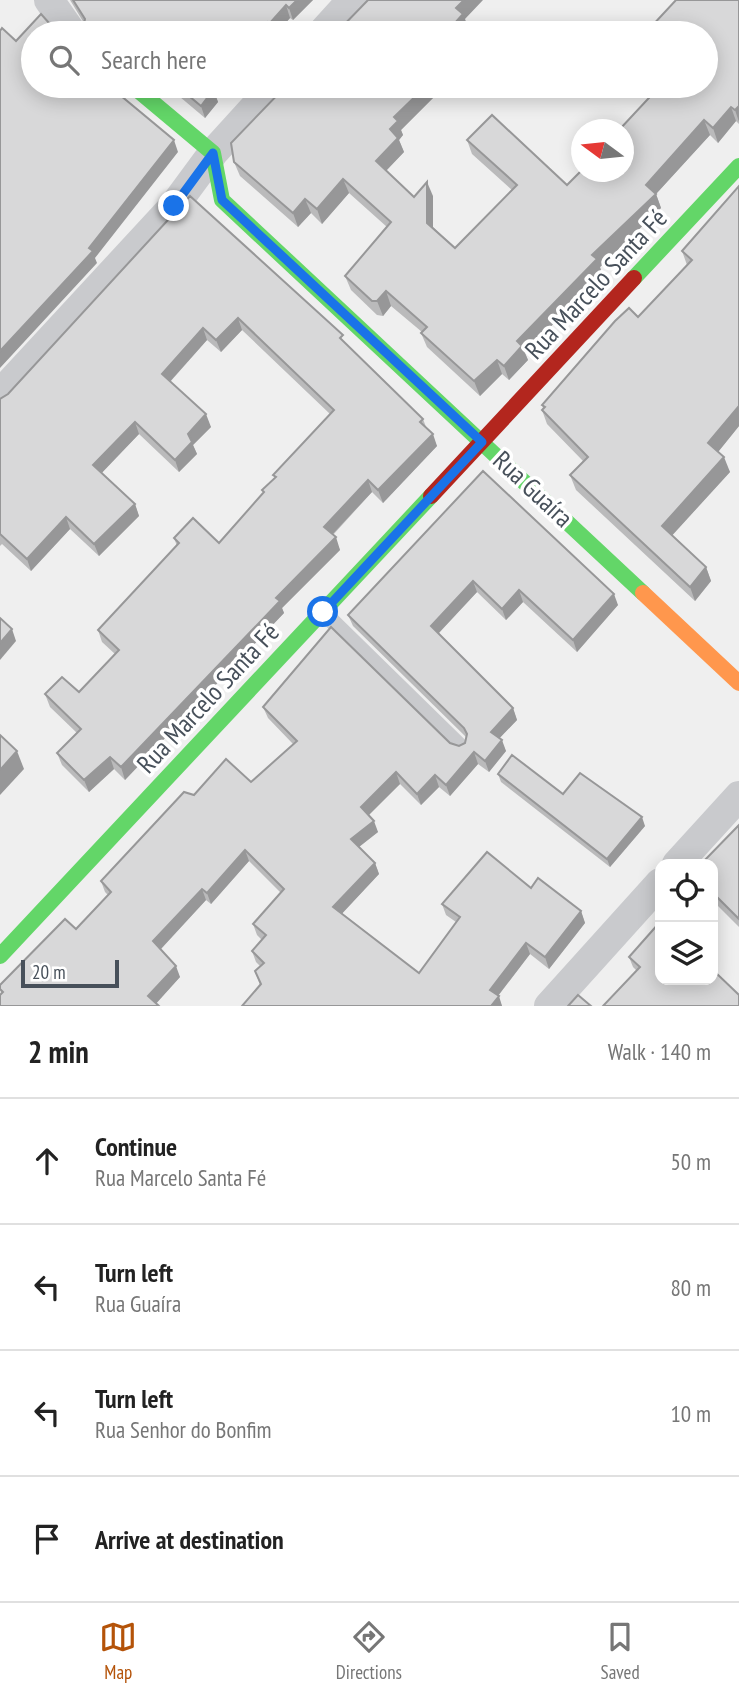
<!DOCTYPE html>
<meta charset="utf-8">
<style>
body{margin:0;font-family:"PT Sans Narrow",sans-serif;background:#f2f2f2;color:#222}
.controls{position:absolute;right:21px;bottom:21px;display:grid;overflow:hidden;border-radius:14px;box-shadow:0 4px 18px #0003}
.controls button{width:63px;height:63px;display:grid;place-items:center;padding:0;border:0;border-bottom:2px solid #e0e0e0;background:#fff;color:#222;font:35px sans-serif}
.compass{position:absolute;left:571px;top:119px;width:63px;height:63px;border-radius:50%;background:#fff;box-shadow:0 4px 18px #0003;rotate:285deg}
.scale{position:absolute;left:21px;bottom:18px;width:98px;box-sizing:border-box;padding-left:7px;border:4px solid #47505a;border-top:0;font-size:19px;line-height:24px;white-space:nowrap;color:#47505a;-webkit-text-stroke:5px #fff;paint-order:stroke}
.stop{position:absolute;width:21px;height:21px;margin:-16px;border:5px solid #1a73e8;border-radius:50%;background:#fff}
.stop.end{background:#1a73e8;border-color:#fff;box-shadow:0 2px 7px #0008}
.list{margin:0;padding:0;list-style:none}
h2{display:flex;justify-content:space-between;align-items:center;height:91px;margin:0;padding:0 28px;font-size:30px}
h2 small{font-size:23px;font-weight:400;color:#767676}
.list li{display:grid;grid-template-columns:46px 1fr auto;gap:21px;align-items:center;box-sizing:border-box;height:126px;padding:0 28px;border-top:2px solid #e0e0e0}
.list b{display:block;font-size:26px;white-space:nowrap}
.list p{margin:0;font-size:23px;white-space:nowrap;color:#767676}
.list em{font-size:23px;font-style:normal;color:#767676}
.icon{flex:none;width:38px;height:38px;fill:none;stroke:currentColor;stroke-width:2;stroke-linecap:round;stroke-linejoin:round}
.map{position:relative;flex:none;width:739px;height:1006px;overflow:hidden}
.search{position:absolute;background:#fff;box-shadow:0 4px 18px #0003;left:21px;right:21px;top:21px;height:77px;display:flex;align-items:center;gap:18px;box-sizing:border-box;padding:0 24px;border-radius:38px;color:#767676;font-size:26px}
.sheet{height:595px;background:#fff}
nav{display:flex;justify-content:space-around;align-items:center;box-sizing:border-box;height:98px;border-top:2px solid #e0e0e0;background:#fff;font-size:19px;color:#767676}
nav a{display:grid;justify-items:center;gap:4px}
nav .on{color:#b45309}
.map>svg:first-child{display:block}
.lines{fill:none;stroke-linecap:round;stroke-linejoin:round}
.lane{stroke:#c9cacd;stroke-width:16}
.street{stroke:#c9cacd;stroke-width:30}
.fast{stroke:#63d668;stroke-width:16}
.slow{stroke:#ff974d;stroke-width:16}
.jam{stroke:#b3261e;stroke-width:16}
.wall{fill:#bababb}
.shaded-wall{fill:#979798}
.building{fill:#d8d8d9;stroke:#979798;stroke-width:2}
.route{stroke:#1a73e8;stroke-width:9}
.labels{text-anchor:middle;stroke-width:7;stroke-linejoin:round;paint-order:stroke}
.street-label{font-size:26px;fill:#47505a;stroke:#fff}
</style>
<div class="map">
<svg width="739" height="1006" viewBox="0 0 739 1006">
<rect width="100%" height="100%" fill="#efefef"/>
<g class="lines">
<path class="lane" d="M323,612L461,747"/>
<g class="street">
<path d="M49,0L72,33"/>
<path d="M322,33L352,0"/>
<path d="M0,394L174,206L213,153L274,86"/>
<path d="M677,864L739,796"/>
<path d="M549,1006L660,883"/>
</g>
<g class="fast">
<path d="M133,86L213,153L222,200L643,593"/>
<path d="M634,278L739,166"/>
<path d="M0,956L431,496"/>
</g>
<path class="slow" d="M643,593L739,683"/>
<path class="jam" d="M431,496L634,278"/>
</g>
<g class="wall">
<path d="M70,0H313L293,20L290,18L277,33H77L83,29L84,23Z"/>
<path d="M739,0V124L736,121L718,143L710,135L656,194L661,208L600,267L602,274L525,353L528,360L509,380L502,374L480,396L427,347L421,333L422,332L391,306L383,316L377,315L351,290L345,276L387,227L349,193L322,224L311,213L298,227L240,176L234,162L286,86H456L450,93L444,87L401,130L403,135L399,140L404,152L386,171L414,197L433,196V227L455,248L512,190L472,154L467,140L567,185L659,87L657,86H706V33H652L650,28Z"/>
<path d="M167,86H217L214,91L218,102L205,118Z"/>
<path d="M739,186V426L718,452L730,472L672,535L706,567L711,581L695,601L576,490L570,475L583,461L547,424L542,410L543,408L542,405L638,317L687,265L682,251Z"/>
<path d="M190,196L347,345L423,419L426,427L437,446L383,503L372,492L333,535L340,550L282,608L284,613L125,780L114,769L89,792L62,765L57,753L77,733L50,707L45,694L79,692L115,654L102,642L98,630L177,546L174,538L219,543L264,493L262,490L275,478L273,475L330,414L242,330L221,352L207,340L170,382L211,427L193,445L197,454L179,472L139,434L101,473L135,504L139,516L99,556L70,529L31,571L2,544L0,546V399L8,394Z"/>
<path d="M483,471L618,605L577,652L523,602L506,620L477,592L438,634L513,708L517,720L499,738L506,751L489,772L478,764L450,796L439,787L421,805L400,784L368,815L378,832L359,847L375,863L379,874L342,913L419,973L456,922L446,915L442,904L531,888L581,911L585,923L549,969L530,954L498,996L502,1006H242L260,985L255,971L260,966L256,962L252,951L262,940L257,935L253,924L281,893L249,861L211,904L206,900L161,949L180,977L156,1003L1,994L0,985L76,929L108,895L105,892L101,881L194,795L251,782L293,744L268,718L263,707L459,746L465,743L466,737L353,626L348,615Z"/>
<path d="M498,774L563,794L645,826L610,867L501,782Z"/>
<path d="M739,825V927L713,901V864Z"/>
<path d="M629,957L739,995L637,971L633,967Z"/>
</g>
<g class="shaded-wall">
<path d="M297,0H313L293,20L289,8Z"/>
<path d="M464,0H483L465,19L469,29L464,33H446L456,8Z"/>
<path d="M286,5L290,18L277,33H274L270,23Z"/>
<path d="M268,22L272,33H258Z"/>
<path d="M206,86H217L214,91L218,102L205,118L201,106Z"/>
<path d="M426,86H444V87L401,130L403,135L399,140L404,152L381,176L376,161L394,117Z"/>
<path d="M447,86H456L450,93Z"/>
<path d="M739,106V122L735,110Z"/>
<path d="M731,107L736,121L718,143L713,128Z"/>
<path d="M704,120L710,135L656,194L661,208L600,267L602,274L525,353L528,360L509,380L504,366L517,341L646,185Z"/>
<path d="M174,140L178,152L95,258L97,263L0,368V351L89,248Z"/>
<path d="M343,179L349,193L322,224L317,209Z"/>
<path d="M427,182L433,196V237L427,223Z"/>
<path d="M305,199L311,213L298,227L293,213Z"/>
<path d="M386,291L391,306L383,316L377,301Z"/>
<path d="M238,318L242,330L221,352L216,340Z"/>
<path d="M203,328L207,340L166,386L162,374Z"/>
<path d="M497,360L502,374L480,396L474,381Z"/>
<path d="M739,406V426L714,457L708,443Z"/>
<path d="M206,414L211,427L193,445L197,454L179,472L175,460L188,434Z"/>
<path d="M135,422L139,434L97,478L93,465Z"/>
<path d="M433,434L437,446L383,503L378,490Z"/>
<path d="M724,457L730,472L668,540L662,526Z"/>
<path d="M368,480L372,492L328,539L324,527Z"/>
<path d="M135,504L139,516L99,556L94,544Z"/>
<path d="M66,517L70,529L31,571L27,559Z"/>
<path d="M336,537L340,550L282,608L284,613L125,780L121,767L276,598Z"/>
<path d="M706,567L711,581L695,601L690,587Z"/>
<path d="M473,581L477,592L435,637L431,626Z"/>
<path d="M519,590L523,602L506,620L502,609Z"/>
<path d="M614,594L618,605L577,652L573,640Z"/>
<path d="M12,629L16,641L0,660V643Z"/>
<path d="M513,708L517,720L495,743L491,732Z"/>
<path d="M502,740L506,751L489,772L485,761Z"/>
<path d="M17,751L24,769L0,795V770Z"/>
<path d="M474,752L478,764L450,796L446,785Z"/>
<path d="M110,757L114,769L89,792L84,780Z"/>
<path d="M396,772L400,784L365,819L361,807Z"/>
<path d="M435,775L439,787L421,805L417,794Z"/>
<path d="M642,817L645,826L610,867L607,859Z"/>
<path d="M374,821L378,832L355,850L351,839Z"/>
<path d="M245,850L249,861L211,904L207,893Z"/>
<path d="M375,863L379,874L338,918L333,907Z"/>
<path d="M202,889L206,900L158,952L153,941Z"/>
<path d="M581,911L585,923L549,969L545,957Z"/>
<path d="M526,943L530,954L494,1001L490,990Z"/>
<path d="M176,966L180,977L154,1006L148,996Z"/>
<path d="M499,996L502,1006H491Z"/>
</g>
<g class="building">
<path d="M73,0H297L289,8L286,5L270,23L268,22L258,33H77L83,29L85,19Z"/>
<path d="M368,0H464L456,8L463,14L446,33H336Z"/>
<path d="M676,0H739V106L735,110L731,107L713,128L704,120L646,185L656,194L592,255L597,259L517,341L522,346L504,366L497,360L474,381L421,333L427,327L386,291L377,301H372L345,276L391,222L343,179L317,209L305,199L293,213L234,162L231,143L286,86H426L394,117L398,121L390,129L398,138L376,161L414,197L427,182V223L455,248L517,185L467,140L492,115L567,185L582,170V172H624V130H619L660,86H706V33H655L650,28Z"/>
<path d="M41,14L58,33H33V86H111L114,90L174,140L89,248L93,251L0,351V31L2,28L16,41Z"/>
<path d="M177,86H207L213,90L201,106Z"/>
<path d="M739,186V406L708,443L724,457L662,526L706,567L690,587L570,475L588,457L542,410L545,407L542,405L615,321L629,308L638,317L692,260L682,251Z"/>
<path d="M190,196L343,335L340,338L423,419L420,422L433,434L378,490L368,480L324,527L336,537L276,598L280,601L121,767L110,757L84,780L57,753L81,729L45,694L62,677L79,692L119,650L98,630L179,543L174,538L193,518L219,543L264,492L262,490L276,477L273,475L334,410L238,318L216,340L203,328L162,374L206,414L188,434L192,442L175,460L135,422L93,465L135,504L94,544L66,517L27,559L0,534V399L8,394Z"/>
<path d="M483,471L614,594L573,640L519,590L502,609L473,581L431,626L513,708L491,732L502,740L485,761L474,752L446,785L435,775L417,794L396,772L361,807L374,821L351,839L375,863L333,907L419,973L460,917L442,904L487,852L531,888L538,878L581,911L545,957L526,943L490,990L499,996L491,1006H242L261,984L255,971L264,963L252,951L266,935L253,924L284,889L245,850L207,893L202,889L153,941L176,966L148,996L159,1006H0V995L3,992L0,989V985L65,919L76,929L111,892L101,881L184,792L194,795L226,759L251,782L297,741L263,707L331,627L450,743L459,746L465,743L467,734L464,728L348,615Z"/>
<path d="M0,618L12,629L0,643Z"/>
<path d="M0,735L17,751L0,770Z"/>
<path d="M512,755L563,794L580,773L642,817L607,859L498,774Z"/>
<path d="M739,825V919L713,893V864H701Z"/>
<path d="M660,922V980H713V970L739,995V1006H603L640,967L629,957Z"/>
<path d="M578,995L591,1006H568Z"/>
</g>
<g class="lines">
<path class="route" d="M174,206L213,153L222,200L482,442L323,612"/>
</g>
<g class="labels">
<g class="street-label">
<text transform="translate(596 284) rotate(-47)" y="9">Rua Marcelo Santa Fé</text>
<text transform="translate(533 489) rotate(43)" y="9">Rua Guaíra</text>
<text transform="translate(208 698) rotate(-47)" y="9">Rua Marcelo Santa Fé</text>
</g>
</g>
</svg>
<div class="controls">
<button><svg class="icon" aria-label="locate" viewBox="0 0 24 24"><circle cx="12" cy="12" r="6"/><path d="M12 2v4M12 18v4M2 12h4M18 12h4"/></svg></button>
<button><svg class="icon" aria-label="layers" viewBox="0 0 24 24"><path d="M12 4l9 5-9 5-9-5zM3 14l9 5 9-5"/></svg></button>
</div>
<svg class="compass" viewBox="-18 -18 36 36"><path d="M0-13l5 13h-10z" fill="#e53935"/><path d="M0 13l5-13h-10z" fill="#767676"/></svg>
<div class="scale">20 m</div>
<div class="stop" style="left:323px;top:612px"></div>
<div class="stop end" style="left:174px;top:206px"></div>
<div class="search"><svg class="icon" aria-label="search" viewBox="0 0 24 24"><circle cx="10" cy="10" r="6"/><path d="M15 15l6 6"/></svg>Search here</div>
</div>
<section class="sheet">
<h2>2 min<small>Walk · 140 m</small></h2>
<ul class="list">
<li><svg class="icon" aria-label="ahead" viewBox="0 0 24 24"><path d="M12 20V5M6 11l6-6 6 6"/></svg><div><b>Continue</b><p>Rua Marcelo Santa Fé</p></div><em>50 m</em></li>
<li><svg class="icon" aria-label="left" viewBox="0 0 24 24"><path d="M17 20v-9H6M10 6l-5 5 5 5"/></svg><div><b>Turn left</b><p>Rua Guaíra</p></div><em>80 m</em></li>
<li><svg class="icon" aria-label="left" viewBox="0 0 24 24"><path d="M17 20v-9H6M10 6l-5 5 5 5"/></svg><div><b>Turn left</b><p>Rua Senhor do Bonfim</p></div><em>10 m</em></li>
<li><svg class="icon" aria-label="arrive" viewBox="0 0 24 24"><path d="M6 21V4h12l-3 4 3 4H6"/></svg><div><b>Arrive at destination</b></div></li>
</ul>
</section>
<nav>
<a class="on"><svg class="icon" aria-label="map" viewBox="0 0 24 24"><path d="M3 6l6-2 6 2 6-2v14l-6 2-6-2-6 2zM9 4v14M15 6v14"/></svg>Map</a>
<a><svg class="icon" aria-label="directions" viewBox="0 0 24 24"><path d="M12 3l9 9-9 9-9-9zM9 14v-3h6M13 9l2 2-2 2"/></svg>Directions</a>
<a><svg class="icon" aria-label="saved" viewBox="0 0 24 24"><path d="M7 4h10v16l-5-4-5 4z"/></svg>Saved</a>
</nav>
